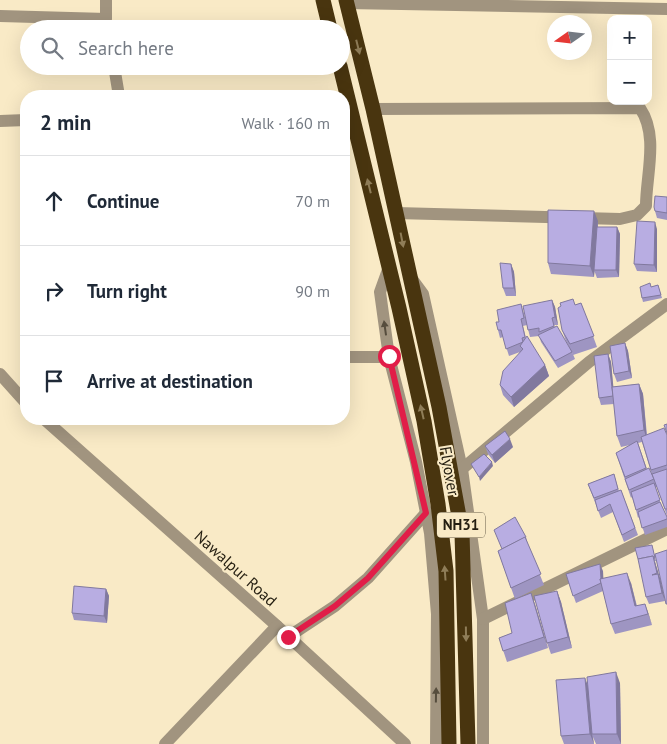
<!DOCTYPE html>
<meta charset="utf-8">
<style>
body{margin:0;font-family:"PT Sans",sans-serif;background:#f2f2f3;color:#1f2937}
.controls{position:absolute;right:15px;top:15px;display:grid;overflow:hidden;border-radius:10px;box-shadow:0 5px 20px #0002}
.controls button{width:45px;height:45px;display:grid;place-items:center;padding:0;border:0;border-bottom:1px solid #e0e1e3;background:#fff;color:#1f2937;font:25px sans-serif}
.compass{position:absolute;left:547px;top:15px;width:45px;height:45px;border-radius:50%;background:#fff;box-shadow:0 5px 20px #0002;rotate:256deg}
.stop{position:absolute;width:15px;height:15px;margin:-11px;border:4px solid #e11d48;border-radius:50%;background:#fff}
.stop.end{background:#e11d48;border-color:#fff;box-shadow:0 1px 5px #0008}
.list{margin:0;padding:0;list-style:none}
h2{display:flex;justify-content:space-between;align-items:center;height:65px;margin:0;padding:0 20px;font-size:21px}
h2 small{font-size:16px;font-weight:400;color:#747a83}
.list li{display:grid;grid-template-columns:32px 1fr auto;gap:15px;align-items:center;box-sizing:border-box;height:90px;padding:0 20px;border-top:1px solid #e0e1e3}
.list b{display:block;font-size:19px;white-space:nowrap}
.list em{font-size:16px;font-style:normal;color:#747a83}
.icon{flex:none;width:28px;height:28px;fill:none;stroke:currentColor;stroke-width:2;stroke-linecap:round;stroke-linejoin:round}
.map{position:relative;flex:none;width:667px;height:744px;overflow:hidden}
.search{position:absolute;background:#fff;box-shadow:0 5px 20px #0002;left:20px;top:20px;width:330px;height:55px;display:flex;align-items:center;gap:12px;box-sizing:border-box;padding:0 18px;border-radius:28px;color:#747a83;font-size:19px}
.panel{position:absolute;background:#fff;box-shadow:0 5px 20px #0002;left:20px;top:90px;width:330px;height:335px;border-radius:20px}
.map>svg:first-child{display:block}
.lines{fill:none;stroke-linecap:round;stroke-linejoin:round}
.minor{stroke:#a1947f;stroke-width:12}
.highway{stroke:#49350f;stroke-width:15}
.wall{fill:#9e95c2;fill-rule:evenodd}
.shaded-wall{fill:#81799e}
.building{fill:#b8ade2;stroke:#81799e}
.oneway{fill:#8f7d58}
.oneway2{fill:#564d3d}
.route{stroke:#e11d48;stroke-width:6}
.labels{text-anchor:middle;stroke-width:4;stroke-linejoin:round;paint-order:stroke}
.shield{fill:#f9eac6;stroke:#645b47;stroke-width:1}
.shield-label{font-size:15px;font-weight:bold;fill:#241e11}
.street-label{font-size:16px;fill:#241e11;stroke:#f9eac6}
</style>
<div class="map">
<svg width="667" height="744" viewBox="0 0 667 744">
<rect width="100%" height="100%" fill="#f9eac6"/>
<g class="lines">
<g class="minor">
<path d="M347,3L667,9"/>
<path d="M0,16L106,19V0"/>
<path d="M114,66L119,96"/>
<path d="M373,109L640,108C659,136 646,175 646,206L637,215L620,219L396,213"/>
<path d="M0,121L26,120"/>
<path d="M389,267L380,292L389,357L416,462L430,533L437,614L436,744"/>
<path d="M412,279L423,294L462,469L483,619V744"/>
<path d="M344,357H389"/>
<path d="M0,374L26,403"/>
<path d="M44,419L277,626L405,744"/>
<path d="M462,469L589,362L667,304"/>
<path d="M483,619L667,529"/>
<path d="M288,637L335,606L368,578L426,513"/>
<path d="M165,744L277,626"/>
</g>
<g class="highway">
<path d="M323,0L330,29"/>
<path d="M346,0L373,109L439,407L462,533L468,744"/>
<path d="M340,66L399,308L424,421L438,504L446,571L449,744"/>
</g>
</g>
<g class="wall">
<path d="M667,197V220L657,218L655,211Z"/>
<path d="M598,221V227H617L620,234L619,277L597,278L594,270L596,249L594,277L551,274L548,263Z"/>
<path d="M657,229V272L637,271L634,264Z"/>
<path d="M511,264L514,272L516,296H506L503,288Z"/>
<path d="M658,285L662,298L643,302L642,298L651,287Z"/>
<path d="M552,300L555,307L558,325H554L555,327L572,352L575,359L558,368L541,342L539,336L530,337L527,325L523,326L526,338L545,365L549,376L514,407L503,395L500,385L520,352L509,356L503,337L500,338L498,330L499,322L521,304L526,320Z"/>
<path d="M581,303L597,347L573,355L566,341L562,330L575,305Z"/>
<path d="M625,343L628,351L632,378L617,382L614,374Z"/>
<path d="M608,354L611,362L613,387L639,384L643,394L647,435H667V516L657,487H655L662,507L667,517V527L645,535L639,517L638,518L636,510L632,497L631,498L616,453L630,445L621,447L617,436L614,404L601,405L599,398ZM642,442L653,478L647,469L638,443Z"/>
<path d="M485,446L513,447L495,463L488,454Z"/>
<path d="M614,474L619,491L621,490L638,535L624,542L613,512L601,518L588,484Z"/>
<path d="M526,537L528,545L544,585L515,599L498,551Z"/>
<path d="M653,549L656,561H655L665,601L649,604L646,597Z"/>
<path d="M603,571V578L631,583L637,606L645,604L652,625L615,634L611,624L603,591L576,603L566,574Z"/>
<path d="M106,589L109,596L107,623L74,620L72,613Z"/>
<path d="M557,591L561,602L572,648L551,654L547,643Z"/>
<path d="M531,593L548,648L507,662L499,638L512,633Z"/>
<path d="M620,683L621,744H596L593,737L594,744H564L561,736L588,685Z"/>
</g>
<g class="shaded-wall">
<path d="M594,211L598,221L594,277L590,266Z"/>
<path d="M655,222L657,229V272L654,265Z"/>
<path d="M617,227L620,234L619,277L616,270Z"/>
<path d="M511,264L514,272L516,296L514,288Z"/>
<path d="M552,300L555,307L558,325L555,317Z"/>
<path d="M625,343L628,351L632,378L629,371Z"/>
<path d="M608,354L611,362L615,404L613,396Z"/>
<path d="M545,365L549,376L514,407L511,397Z"/>
<path d="M639,384L643,394L647,441L644,430Z"/>
<path d="M510,439L513,447L495,463L492,455Z"/>
<path d="M492,462L493,466L480,481L479,477Z"/>
<path d="M653,556L661,581L665,601L662,593Z"/>
<path d="M600,564L603,571L604,590L601,583Z"/>
<path d="M627,573L631,583L639,617L635,606Z"/>
<path d="M106,589L109,596L107,623L104,616Z"/>
<path d="M557,591L561,602L572,648L568,637Z"/>
<path d="M531,593L535,604L548,648L544,637Z"/>
<path d="M645,604L649,615L652,625L648,614Z"/>
<path d="M616,672L620,683L621,744L617,734Z"/>
<path d="M585,678L589,688L592,734L594,744L590,734Z"/>
</g>
<g class="building">
<path d="M655,196L667,197V213L655,211L654,207Z"/>
<path d="M548,210L594,211L590,266L548,263Z"/>
<path d="M637,221L655,222L654,265L634,264Z"/>
<path d="M597,227H617L616,270H594Z"/>
<path d="M500,263L511,264L514,288H503Z"/>
<path d="M650,283L651,287L658,285L661,295L642,298L640,287Z"/>
<path d="M573,299L575,305L581,303L594,336L570,344L562,330L558,308L561,306L560,303Z"/>
<path d="M552,300L555,317L552,318L554,326L539,332V328L528,330L523,306Z"/>
<path d="M521,304L524,318L521,319L525,337L522,338L523,342L506,349L501,330H498L496,322H499L497,310Z"/>
<path d="M557,326L572,352L555,361L538,335Z"/>
<path d="M527,336L545,365L511,397L500,385L503,371L523,349L520,346Z"/>
<path d="M625,343L629,371L614,374L610,346Z"/>
<path d="M608,354L613,396L599,398L594,356Z"/>
<path d="M639,384L644,430L617,436L612,387Z"/>
<path d="M667,424V433L664,425Z"/>
<path d="M664,428L667,435V465L651,470L641,437Z"/>
<path d="M505,431L510,439L492,455L485,446Z"/>
<path d="M637,441L646,468L625,477L616,453Z"/>
<path d="M484,454L492,462L479,477L471,464Z"/>
<path d="M649,468L654,479L629,490L625,479Z"/>
<path d="M667,469V509H665L652,474Z"/>
<path d="M614,474L618,489L594,498L588,484Z"/>
<path d="M654,483L660,500L636,510L631,492Z"/>
<path d="M621,490L635,528L622,535L610,504L598,511L595,500Z"/>
<path d="M660,502L667,517V519L642,528L638,512Z"/>
<path d="M515,517L526,537L502,549L494,530Z"/>
<path d="M525,537L541,574L511,588L498,551Z"/>
<path d="M652,545L655,558H654L653,556L638,559L635,548Z"/>
<path d="M667,550V604H666L655,554Z"/>
<path d="M653,556L657,573L652,575L658,574L662,593L646,597L638,559Z"/>
<path d="M600,564L601,579H600L601,583L573,596L566,574Z"/>
<path d="M627,573L635,606L645,604L648,614L611,624L600,579Z"/>
<path d="M74,586L106,589L104,616L72,613Z"/>
<path d="M557,591L568,637L547,643L534,596Z"/>
<path d="M531,593L544,637L503,651L499,638L512,633L505,603Z"/>
<path d="M616,672L617,734H592L587,677Z"/>
<path d="M585,678L590,734L561,736L556,680Z"/>
</g>
<defs><path id="oneway-solid" d="M-6-.8H1V-3.2L6.5 0L1 3.2V.8H-6Z" transform="scale(1.25)"/></defs>
<g class="oneway">
<use href="#oneway-solid" transform="translate(358 47) rotate(76)"/>
<use href="#oneway-solid" transform="translate(369 186) rotate(-104)"/>
<use href="#oneway-solid" transform="translate(402 240) rotate(79)"/>
<use href="#oneway-solid" transform="translate(422 412) rotate(-103)"/>
<use href="#oneway-solid" transform="translate(445 573) rotate(-94)"/>
<use href="#oneway-solid" transform="translate(466 634) rotate(89)"/>
</g>
<g class="oneway2">
<use href="#oneway-solid" transform="translate(385 328) rotate(-98)"/>
<use href="#oneway-solid" transform="translate(436 695) rotate(-89)"/>
</g>
<g class="lines">
<path class="route" d="M288,637L335,606L368,578L426,513L389,356"/>
</g>
<g class="labels">
<rect class="shield" x="437" y="512.5" width="48" height="25" rx="4"/>
<g class="shield-label">
<text x="461" y="530">NH31</text>
</g>
<g class="street-label">
<text transform="translate(450 471) rotate(80)" y="6">Flyover</text>
<text transform="translate(236 568) rotate(42)" y="6">Nawalpur Road</text>
</g>
</g>
</svg>
<div class="controls">
<button>+</button>
<button>−</button>
</div>
<svg class="compass" viewBox="-18 -18 36 36"><path d="M0-13l5 13h-10z" fill="#e53935"/><path d="M0 13l5-13h-10z" fill="#747a83"/></svg>
<div class="stop" style="left:389px;top:356px"></div>
<div class="stop end" style="left:288px;top:637px"></div>
<div class="search"><svg class="icon" aria-label="search" viewBox="0 0 24 24"><circle cx="10" cy="10" r="6"/><path d="M15 15l6 6"/></svg>Search here</div>
<section class="panel">
<h2>2 min<small>Walk · 160 m</small></h2>
<ul class="list">
<li><svg class="icon" aria-label="ahead" viewBox="0 0 24 24"><path d="M12 20V5M6 11l6-6 6 6"/></svg><div><b>Continue</b></div><em>70 m</em></li>
<li><svg class="icon" aria-label="right" viewBox="0 0 24 24"><path d="M7 20v-9h11M14 6l5 5-5 5"/></svg><div><b>Turn right</b></div><em>90 m</em></li>
<li><svg class="icon" aria-label="arrive" viewBox="0 0 24 24"><path d="M6 21V4h12l-3 4 3 4H6"/></svg><div><b>Arrive at destination</b></div></li>
</ul>
</section>
</div>
